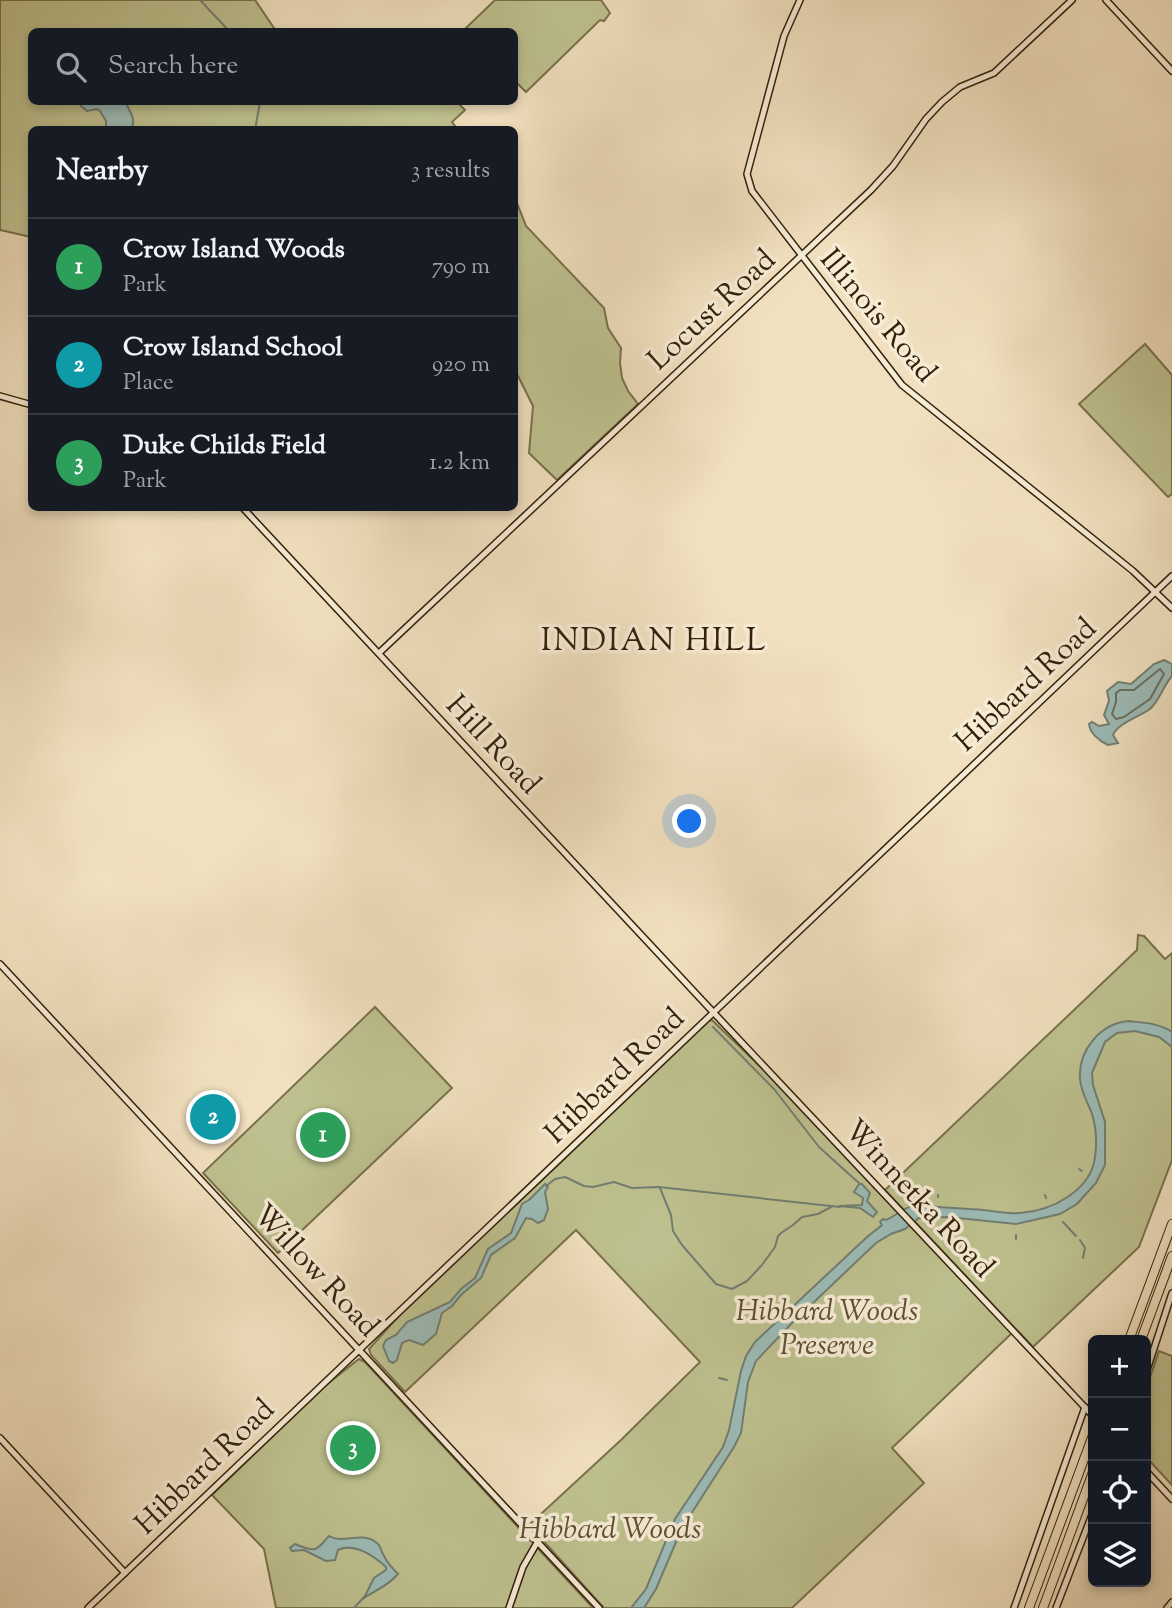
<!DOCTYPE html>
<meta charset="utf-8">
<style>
body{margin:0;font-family:"Sorts Mill Goudy",serif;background:#242831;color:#f1f3f6}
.controls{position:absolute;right:21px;bottom:21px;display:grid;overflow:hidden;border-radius:10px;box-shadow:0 4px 10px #0003}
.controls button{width:63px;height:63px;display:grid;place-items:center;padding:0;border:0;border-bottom:2px solid #363941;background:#171b24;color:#f1f3f6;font:35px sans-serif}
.you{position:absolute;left:690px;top:822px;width:24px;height:24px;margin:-18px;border:5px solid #fff;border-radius:50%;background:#1a73e8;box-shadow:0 0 0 10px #1a73e833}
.badge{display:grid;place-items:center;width:46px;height:46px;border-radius:50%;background:#c59692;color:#fff;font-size:23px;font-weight:700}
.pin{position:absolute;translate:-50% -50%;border:4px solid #fff;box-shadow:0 2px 7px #0006}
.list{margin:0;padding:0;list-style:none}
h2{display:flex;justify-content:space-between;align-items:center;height:91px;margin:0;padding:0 28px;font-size:30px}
h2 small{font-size:23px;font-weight:400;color:#9ea1a6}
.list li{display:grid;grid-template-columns:46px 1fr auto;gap:21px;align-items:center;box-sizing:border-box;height:98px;padding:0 28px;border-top:2px solid #363941}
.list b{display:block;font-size:26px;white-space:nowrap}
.list p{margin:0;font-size:23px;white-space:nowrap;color:#9ea1a6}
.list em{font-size:23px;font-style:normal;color:#9ea1a6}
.icon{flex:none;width:38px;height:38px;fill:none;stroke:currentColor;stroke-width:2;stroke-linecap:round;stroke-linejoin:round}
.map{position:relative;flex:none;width:1172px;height:1608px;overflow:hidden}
.search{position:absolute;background:#171b24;box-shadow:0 4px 10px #0003;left:28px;top:28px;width:490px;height:77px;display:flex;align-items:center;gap:18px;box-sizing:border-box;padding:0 24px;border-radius:10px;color:#9ea1a6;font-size:26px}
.panel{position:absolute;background:#171b24;box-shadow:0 4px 10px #0003;left:28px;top:126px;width:490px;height:385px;border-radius:10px}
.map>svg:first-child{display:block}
.green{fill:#bec18f;stroke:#78714c;stroke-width:2}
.water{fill:#9cbcb8;stroke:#727e72;stroke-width:2}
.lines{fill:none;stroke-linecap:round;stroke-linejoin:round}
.shore{stroke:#686e61;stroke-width:2}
.stream{stroke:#727e72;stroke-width:2}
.secondary-casing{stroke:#33210a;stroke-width:8}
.highway-casing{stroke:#33210a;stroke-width:10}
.secondary{stroke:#f6ebd5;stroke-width:5}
.highway{stroke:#f1e0bf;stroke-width:8}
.labels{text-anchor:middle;stroke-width:7;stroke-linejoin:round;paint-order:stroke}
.street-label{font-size:30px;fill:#33210a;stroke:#f6ebd5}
.park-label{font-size:30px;font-style:italic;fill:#5d5132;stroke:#f6ebd5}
.neighbourhood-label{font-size:32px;letter-spacing:2px;fill:#33210a;stroke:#f6ebd5}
</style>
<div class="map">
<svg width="1172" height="1608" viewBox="0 0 1172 1608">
<rect width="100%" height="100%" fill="#f1e0bf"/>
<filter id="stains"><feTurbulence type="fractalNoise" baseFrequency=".00286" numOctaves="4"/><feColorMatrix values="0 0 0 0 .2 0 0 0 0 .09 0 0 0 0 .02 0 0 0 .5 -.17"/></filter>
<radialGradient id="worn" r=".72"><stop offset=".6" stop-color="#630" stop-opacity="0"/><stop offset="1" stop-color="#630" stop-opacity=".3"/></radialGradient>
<g class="green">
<path d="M0,0H255L276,31L32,32V102H457L465,110L452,122L458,130H32L31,237L0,230Z"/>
<path d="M495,0H601L610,13L604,21L600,20L526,92L515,81L514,32L469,31L466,28Z"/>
<path d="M515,198L526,226L604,308L608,328L621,348L620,363L622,378L628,391L638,404L557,480L529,453L533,406L515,370Z"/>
<path d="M1145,344L1172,375V494L1168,497L1079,404Z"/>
<path d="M1138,935L1144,936L1165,959L1172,953V1160L1139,1247L1033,1347L885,1190L1137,950Z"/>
<path d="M375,1007L452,1088L278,1253L203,1173Z"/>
<path d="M712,1020L765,1071L1012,1333L892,1448L924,1483L792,1608H604L529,1525L621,1440L700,1362L576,1230L405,1392L371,1355L369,1349L399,1316L708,1021Z"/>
<path d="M1159,1351L1172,1356V1485L1146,1457V1389Z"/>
<path d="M359,1359L365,1362L593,1608H276L264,1549L212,1495L326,1385Z"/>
</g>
<g class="water">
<path d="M81,102H126C129,112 137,119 131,129H106V121L100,111L97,109L87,111L81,106Z"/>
<path d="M1164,660L1172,664V676C1163,686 1160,700 1150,709C1139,717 1118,723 1113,735L1118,743L1108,745C1099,741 1090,733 1089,724L1092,722L1099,726L1109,724L1104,715L1109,701L1107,691L1118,682L1131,684L1154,664Z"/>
<path d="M1129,1021C1145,1023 1159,1023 1172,1032V1047L1159,1037L1135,1031L1117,1033L1105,1042L1092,1073L1093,1085L1105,1122V1165L1096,1183L1077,1204L1060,1214L1016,1224L948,1217L919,1218L905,1229L891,1234L876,1243L792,1323L756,1361L748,1382L741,1433L734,1447L682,1528L656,1589L644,1608H631L646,1589L675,1519L723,1447L729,1430L741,1371L746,1356L755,1342L867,1237L882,1225L880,1222L883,1219L886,1220C898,1215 906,1205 919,1205C940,1208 962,1208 983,1210C995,1211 1008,1214 1020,1213C1051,1211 1091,1191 1095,1157C1097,1143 1096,1127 1092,1114C1088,1103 1081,1092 1080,1079C1078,1050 1101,1023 1129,1021Z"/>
<path d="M545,1184L548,1187L545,1192L548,1209L544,1220L538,1223L532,1219L526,1218L515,1238L491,1255L481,1278L461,1295L452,1306L442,1313L436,1334L423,1345L409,1340L402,1343L397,1360L393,1363L389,1361L383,1346L386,1340L396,1335L407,1322L450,1302L461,1289L475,1278L488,1249L511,1233L522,1204L529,1200Z"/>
<path d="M859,1184H862L870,1193L867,1201L877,1212L873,1217L860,1208L839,1206L862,1205L863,1198L854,1192Z"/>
<path d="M329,1536C344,1545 364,1529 379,1545C381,1549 382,1553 384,1556C387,1562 393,1569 398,1574C388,1586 376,1590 364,1598L374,1578L386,1570V1567C374,1556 354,1542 338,1550L335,1560L326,1561L304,1550L292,1551L290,1548L295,1544C316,1553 316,1551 329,1536Z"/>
</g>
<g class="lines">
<path class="shore" d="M1160,669L1164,674L1150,699L1124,717L1116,719L1112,714L1116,702V693L1120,690H1134Z"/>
<g class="stream">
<path d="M200,0L230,32"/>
<path d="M255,130L260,102"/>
<path d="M713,1027L774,1089L819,1147L860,1184"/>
<path d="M1079,1169L1082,1171"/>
<path d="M546,1186L555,1179L565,1177L584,1186L593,1187L614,1182L632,1188L659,1187L840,1207"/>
<path d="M660,1188L671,1215L673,1231L682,1245L716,1284L732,1289L747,1281L762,1265L775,1247L778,1236L781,1233L793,1225L802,1217L818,1214L831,1207"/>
<path d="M938,1195V1197"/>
<path d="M1045,1195L1046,1198"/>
<path d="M1063,1222L1076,1236"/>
<path d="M1016,1239V1235"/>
<path d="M1080,1240L1085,1248L1083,1258"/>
<path d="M719,1378L727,1380"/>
<path d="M354,1608L365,1596"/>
</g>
<defs>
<g id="secondary">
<path d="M800,0L784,36L747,174L752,191L902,385L1133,571L1172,608"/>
<path d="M1106,0L1172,71"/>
<path d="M0,396L32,405"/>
<path d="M243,508L713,1012L1093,1416"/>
<path d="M379,653L871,190L893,166L926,119L942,102L960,87L994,73L1072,0"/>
<path d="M0,964L599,1608"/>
<path d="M1146,1373L1172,1293"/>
<path d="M0,1438L125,1573"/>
<path d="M1146,1471L1172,1499"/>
<path d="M88,1608L1172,576"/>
<path d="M509,1608L523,1567L538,1541"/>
<path d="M1014,1608L1085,1407"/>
<path d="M1056,1608L1093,1512"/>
<path d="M1167,1608L1172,1602"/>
</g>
<g id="highway">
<path d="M1129,1340L1172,1224"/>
<path d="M1141,1340L1172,1256"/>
<path d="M1029,1608L1093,1435"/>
<path d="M1043,1608L1093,1472"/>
</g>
</defs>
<use href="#secondary" class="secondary-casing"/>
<use href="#highway" class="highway-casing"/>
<use href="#secondary" class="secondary"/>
<use href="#highway" class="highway"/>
</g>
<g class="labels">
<g class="street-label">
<text transform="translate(711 309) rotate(-43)" y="10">Locust Road</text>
<text transform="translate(879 315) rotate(50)" y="10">Illinois Road</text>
<text transform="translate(1025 684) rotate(-43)" y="10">Hibbard Road</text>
<text transform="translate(494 744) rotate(47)" y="10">Hill Road</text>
<text transform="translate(614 1075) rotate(-44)" y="10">Hibbard Road</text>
<text transform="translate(920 1198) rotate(47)" y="10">Winnetka Road</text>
<text transform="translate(317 1270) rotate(47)" y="10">Willow Road</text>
<text transform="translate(204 1466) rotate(-44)" y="10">Hibbard Road</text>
</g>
<g class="park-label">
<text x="827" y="1320">Hibbard Woods<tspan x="827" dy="34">Preserve</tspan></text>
<text x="610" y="1538">Hibbard Woods</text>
</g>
<g class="neighbourhood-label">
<text x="654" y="650">INDIAN HILL</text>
</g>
</g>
<rect width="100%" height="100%" filter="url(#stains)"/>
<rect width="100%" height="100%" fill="url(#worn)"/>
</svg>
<div class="controls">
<button>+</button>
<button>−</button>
<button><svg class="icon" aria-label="locate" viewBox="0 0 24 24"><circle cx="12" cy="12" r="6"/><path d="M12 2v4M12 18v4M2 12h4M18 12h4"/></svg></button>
<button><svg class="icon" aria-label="layers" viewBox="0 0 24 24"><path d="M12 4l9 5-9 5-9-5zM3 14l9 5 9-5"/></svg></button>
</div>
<div class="you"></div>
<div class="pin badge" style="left:323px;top:1135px;background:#2e9e5b">1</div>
<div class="pin badge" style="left:213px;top:1117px;background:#0f9aa8">2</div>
<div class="pin badge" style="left:353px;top:1448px;background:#2e9e5b">3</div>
<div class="search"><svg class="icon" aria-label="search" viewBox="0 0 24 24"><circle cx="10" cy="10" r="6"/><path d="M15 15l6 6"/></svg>Search here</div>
<section class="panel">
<h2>Nearby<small>3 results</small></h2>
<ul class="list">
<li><span class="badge" style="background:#2e9e5b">1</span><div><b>Crow Island Woods</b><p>Park</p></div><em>790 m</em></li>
<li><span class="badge" style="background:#0f9aa8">2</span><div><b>Crow Island School</b><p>Place</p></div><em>920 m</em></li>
<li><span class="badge" style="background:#2e9e5b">3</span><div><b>Duke Childs Field</b><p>Park</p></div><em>1.2 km</em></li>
</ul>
</section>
</div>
